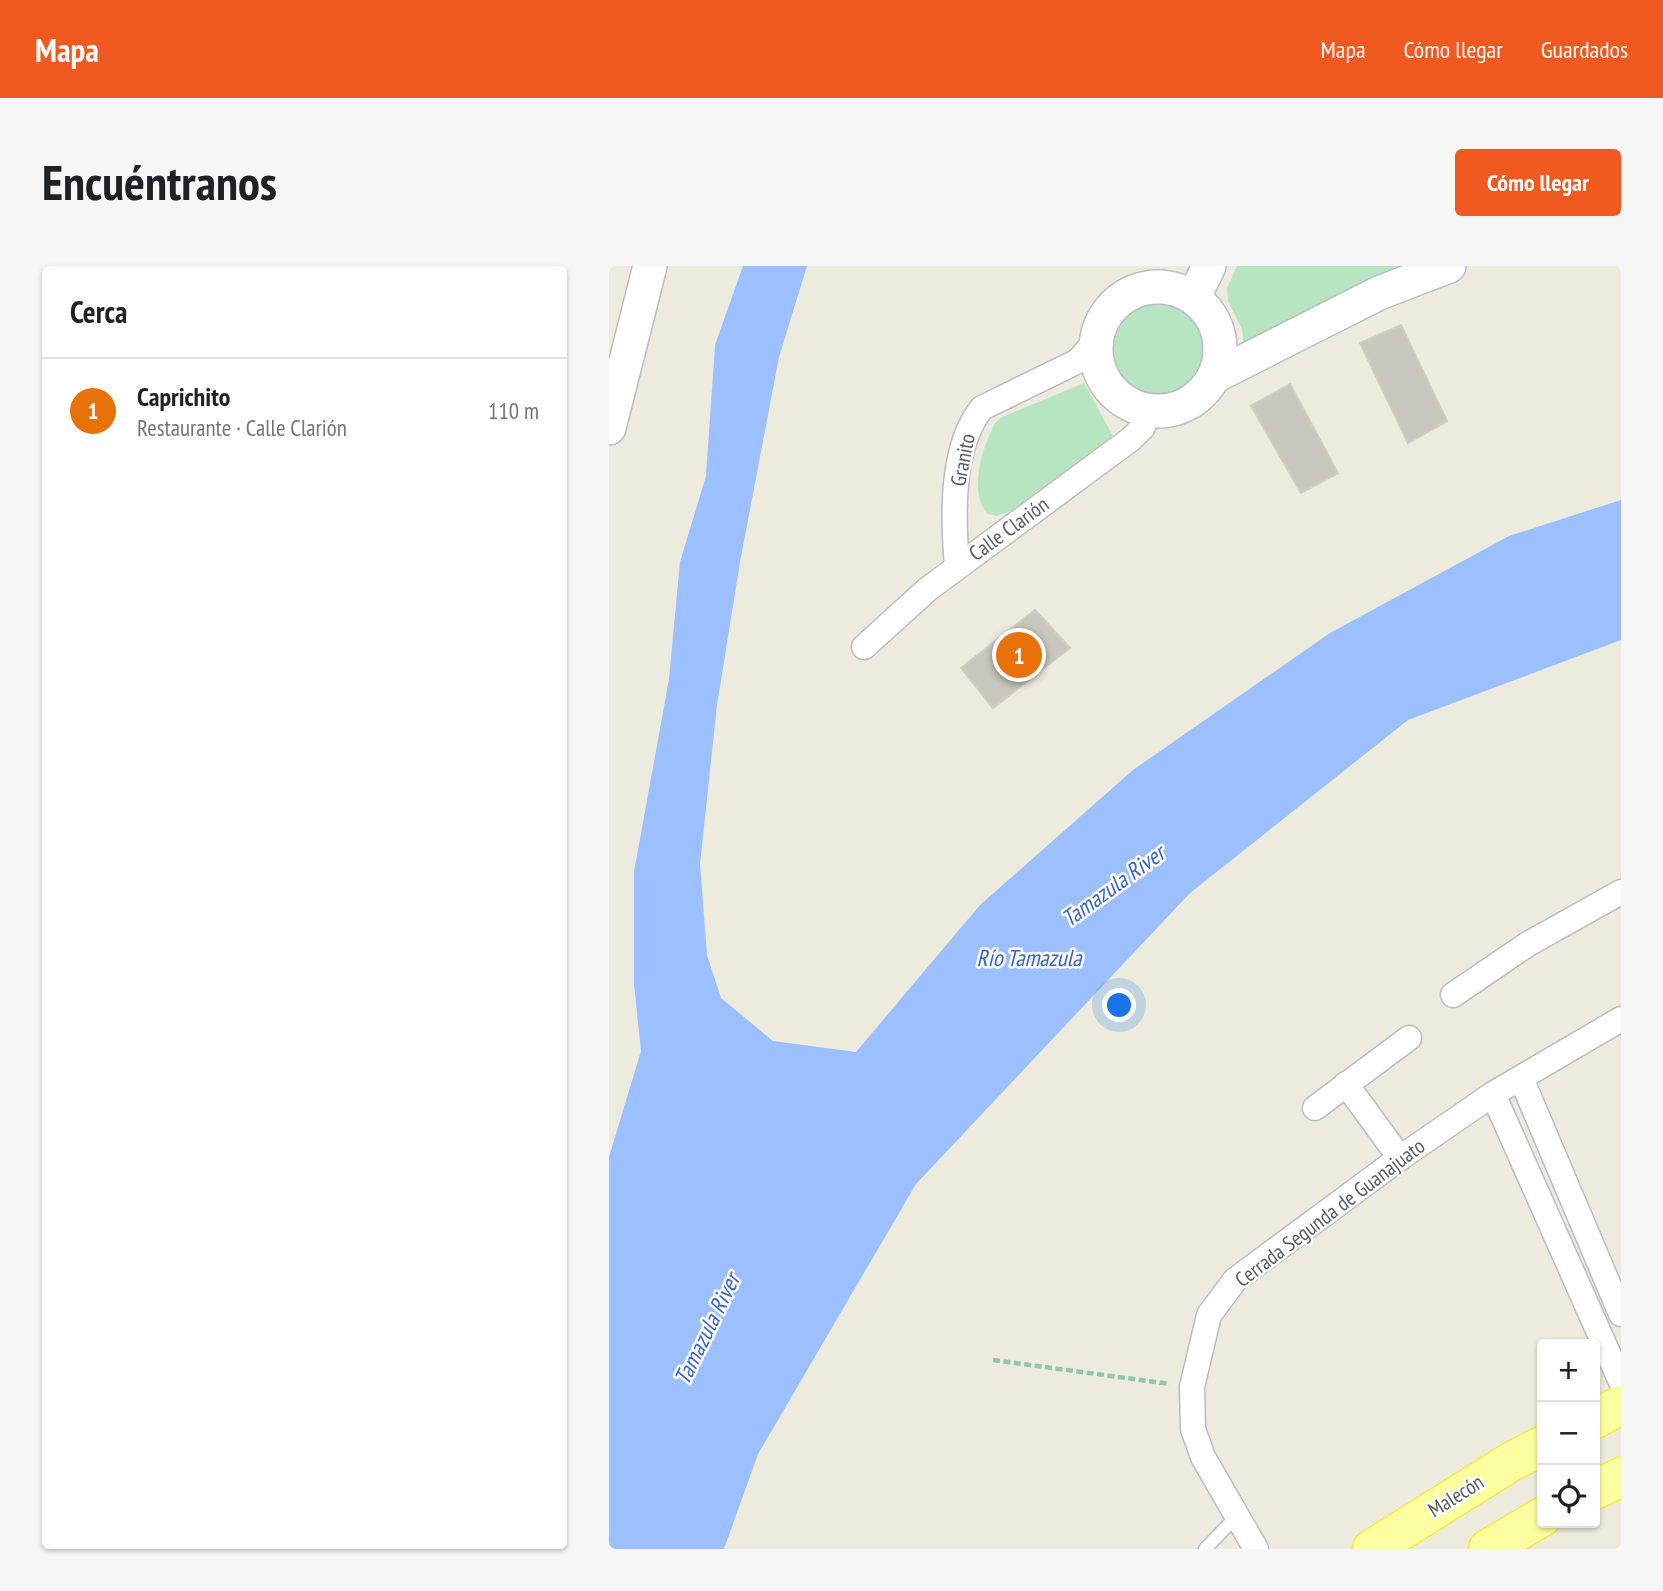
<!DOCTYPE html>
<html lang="es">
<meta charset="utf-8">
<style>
body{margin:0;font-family:"PT Sans Narrow",sans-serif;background:#f6f6f6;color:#202124}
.controls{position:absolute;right:21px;bottom:21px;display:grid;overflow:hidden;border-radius:7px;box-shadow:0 2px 5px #0004}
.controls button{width:63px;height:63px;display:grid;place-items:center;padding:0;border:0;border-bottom:2px solid #e0e0e0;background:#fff;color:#202124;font:35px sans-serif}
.you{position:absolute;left:511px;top:740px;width:24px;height:24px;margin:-18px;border:5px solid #fff;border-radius:50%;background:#1a73e8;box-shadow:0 0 0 10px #1a73e833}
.badge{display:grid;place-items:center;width:46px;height:46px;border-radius:50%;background:#f0591f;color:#fff;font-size:23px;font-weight:700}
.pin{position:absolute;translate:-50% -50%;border:4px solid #fff;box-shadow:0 2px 7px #0006}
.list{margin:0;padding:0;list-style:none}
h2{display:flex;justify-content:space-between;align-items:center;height:91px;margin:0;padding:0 28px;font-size:30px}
h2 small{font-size:23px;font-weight:400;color:#757577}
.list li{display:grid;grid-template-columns:46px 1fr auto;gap:21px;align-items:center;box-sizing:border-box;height:105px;padding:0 28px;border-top:2px solid #e0e0e0}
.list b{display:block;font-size:26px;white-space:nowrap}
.list p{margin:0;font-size:23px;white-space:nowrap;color:#757577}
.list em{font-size:23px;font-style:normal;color:#757577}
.icon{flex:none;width:38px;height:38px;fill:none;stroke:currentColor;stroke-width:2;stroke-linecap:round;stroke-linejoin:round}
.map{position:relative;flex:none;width:1012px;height:1283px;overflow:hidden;border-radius:7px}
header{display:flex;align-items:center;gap:42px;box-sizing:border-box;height:98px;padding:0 35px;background:#f0591f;color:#fff}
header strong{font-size:33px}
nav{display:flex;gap:38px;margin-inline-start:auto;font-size:24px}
.intro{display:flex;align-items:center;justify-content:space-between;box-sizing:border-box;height:168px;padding:0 42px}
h1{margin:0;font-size:49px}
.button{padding:18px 32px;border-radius:7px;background:#f0591f;color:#fff;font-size:24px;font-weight:700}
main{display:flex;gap:42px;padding:0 42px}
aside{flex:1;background:#fff;border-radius:7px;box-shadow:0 2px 5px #0004}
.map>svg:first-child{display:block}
.green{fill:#b8e5c1}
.water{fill:#9bbfff}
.building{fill:#c8c7bd;stroke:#d0cebc;stroke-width:2}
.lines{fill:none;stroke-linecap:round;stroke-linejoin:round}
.lane-casing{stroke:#bbbcc3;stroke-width:15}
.street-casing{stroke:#bbbcc3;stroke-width:27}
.secondary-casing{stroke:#bbbdc6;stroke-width:36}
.primary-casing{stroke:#f7e94b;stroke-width:41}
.path{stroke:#91c6ab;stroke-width:4.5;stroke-dasharray:7 3.5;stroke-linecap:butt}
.lane{stroke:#fff;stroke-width:12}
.street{stroke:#fff;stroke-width:24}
.secondary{stroke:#fff;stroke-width:33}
.primary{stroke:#fbffa0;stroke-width:38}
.labels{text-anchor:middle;stroke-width:5;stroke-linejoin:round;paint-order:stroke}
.street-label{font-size:21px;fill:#575a60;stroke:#fff}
.water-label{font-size:23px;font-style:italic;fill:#3962c7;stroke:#fff}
</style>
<header>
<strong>Mapa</strong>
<nav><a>Mapa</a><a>Cómo llegar</a><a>Guardados</a></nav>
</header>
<div class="intro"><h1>Encuéntranos</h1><a class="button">Cómo llegar</a></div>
<main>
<aside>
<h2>Cerca<small></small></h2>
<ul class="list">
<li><span class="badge" style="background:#e8710a">1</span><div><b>Caprichito</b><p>Restaurante · Calle Clarión</p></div><em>110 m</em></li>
</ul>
</aside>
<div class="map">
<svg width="1012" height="1283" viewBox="0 0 1012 1283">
<rect width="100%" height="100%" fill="#ecebde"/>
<g class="green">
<path d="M628,0H839L635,85L633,63L619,35L618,22Z"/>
<circle cx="552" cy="84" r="47"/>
<path d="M475,117L504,170L405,244L387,250L379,248C358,226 374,181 386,157L393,151Z"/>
</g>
<path class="water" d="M134,0H198L170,91L131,296L108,439L91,598L98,689L112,732L164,775L247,786L371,639L524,504L721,367L900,270L1012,234V374L799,454L581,627L307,918L149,1188L115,1283H0V891L32,785L25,718V606L60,413L71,296L97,210L106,79Z"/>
<g class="building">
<path d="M792,59L838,155L799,177L751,77Z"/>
<path d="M681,118L729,207L692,227L642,140Z"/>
<path d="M426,344L461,382L384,442L352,402Z"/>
</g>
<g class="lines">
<defs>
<path id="lane" d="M596,1283L628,1250"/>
<g id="street">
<path d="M348,301C344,253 341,181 373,142L469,95L487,74"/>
<path d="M255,381L319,323L522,173L534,161L540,145"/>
<path d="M844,729L919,678L1012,626"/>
<path d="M912,812L1012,1048"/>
<path d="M737,818L791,892"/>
<path d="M884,828L1012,1116"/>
<path d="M706,842L800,772"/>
<path d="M647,1283L594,1191L584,1163L583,1121L600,1049L626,1014L791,892L884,828L1012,753"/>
</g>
<g id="secondary">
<circle cx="549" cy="83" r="62"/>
<path d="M585,31L600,0"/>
<path d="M606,110L770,27L840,0"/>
<path d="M0,162L41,0"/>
</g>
<g id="primary">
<path d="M986,1153L1012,1139"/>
<path d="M986,1224L1012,1211"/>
<path d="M763,1283L900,1197L933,1180"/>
<path d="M879,1283L933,1251"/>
</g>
</defs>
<use href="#lane" class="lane-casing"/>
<use href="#street" class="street-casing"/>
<use href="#secondary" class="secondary-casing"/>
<use href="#primary" class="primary-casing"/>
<path class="path" d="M384,1094L561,1118"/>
<use href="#lane" class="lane"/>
<use href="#street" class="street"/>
<use href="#secondary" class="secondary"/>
<use href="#primary" class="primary"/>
</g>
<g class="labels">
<g class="street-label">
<text transform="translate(354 194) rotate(-79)" y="7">Granito</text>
<text transform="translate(400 263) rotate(-36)" y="7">Calle Clarión</text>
<text transform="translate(721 947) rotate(-37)" y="7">Cerrada Segunda de Guanajuato</text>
<text transform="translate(847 1230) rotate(-32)" y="7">Malecón</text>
</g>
<g class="water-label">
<text transform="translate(504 620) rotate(-36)" y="8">Tamazula River</text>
<text x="420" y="700">Río Tamazula</text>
<text transform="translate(98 1063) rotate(-64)" y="8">Tamazula River</text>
</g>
</g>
</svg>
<div class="controls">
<button>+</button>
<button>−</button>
<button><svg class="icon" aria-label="locate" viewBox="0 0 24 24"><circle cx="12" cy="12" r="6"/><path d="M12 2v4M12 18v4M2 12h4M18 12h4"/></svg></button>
</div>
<div class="you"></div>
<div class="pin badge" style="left:410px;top:389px;background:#e8710a">1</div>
</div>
</main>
